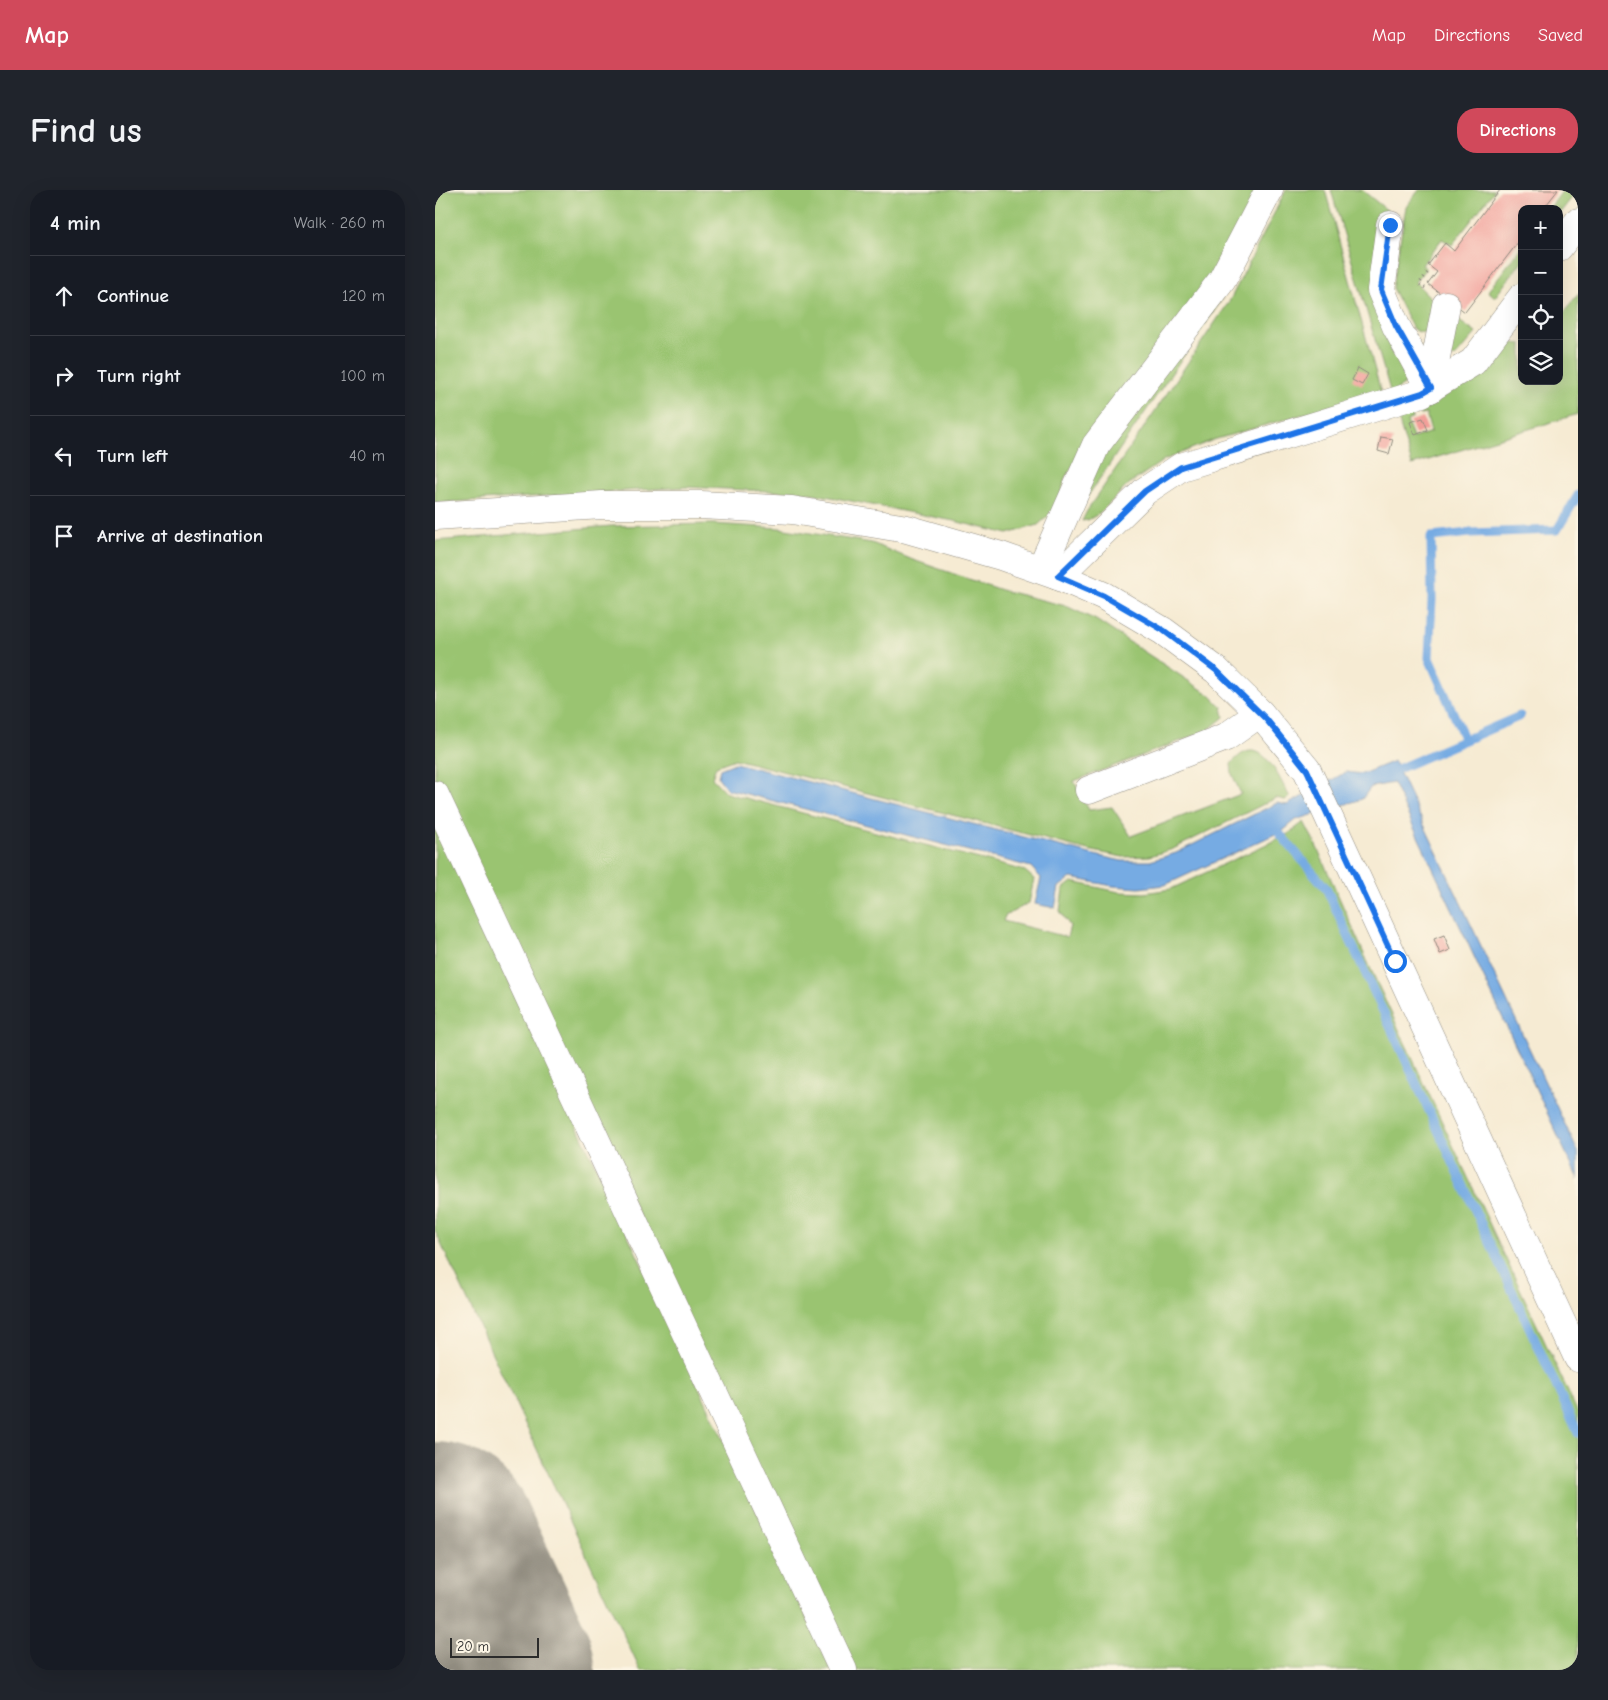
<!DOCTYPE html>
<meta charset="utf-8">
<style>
body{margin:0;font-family:"Comic Neue",sans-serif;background:#20242c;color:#f1f3f6}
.controls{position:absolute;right:15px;top:15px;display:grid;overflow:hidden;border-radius:10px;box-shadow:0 5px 20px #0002}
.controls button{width:45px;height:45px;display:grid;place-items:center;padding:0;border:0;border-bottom:1px solid #363941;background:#171b24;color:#f1f3f6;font:25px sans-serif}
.scale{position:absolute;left:15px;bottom:12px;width:89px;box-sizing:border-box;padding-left:5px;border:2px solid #2b2b2b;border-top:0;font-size:14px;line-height:18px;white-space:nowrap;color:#2b2b2b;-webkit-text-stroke:4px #fcf5e5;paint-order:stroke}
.stop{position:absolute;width:15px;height:15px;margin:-11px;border:4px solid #1a73e8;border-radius:50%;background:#fff}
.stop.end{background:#1a73e8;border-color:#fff;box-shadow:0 1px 5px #0008}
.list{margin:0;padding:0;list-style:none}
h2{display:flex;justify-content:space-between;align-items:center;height:65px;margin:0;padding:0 20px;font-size:21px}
h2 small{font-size:16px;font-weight:400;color:#9ea1a6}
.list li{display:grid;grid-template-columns:32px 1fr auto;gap:15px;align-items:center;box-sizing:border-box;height:80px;padding:0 20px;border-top:1px solid #363941}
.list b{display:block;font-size:19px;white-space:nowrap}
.list em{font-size:16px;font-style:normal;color:#9ea1a6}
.icon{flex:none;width:28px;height:28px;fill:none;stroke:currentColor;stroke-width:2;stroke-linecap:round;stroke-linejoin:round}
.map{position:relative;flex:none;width:1143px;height:1480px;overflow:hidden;border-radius:20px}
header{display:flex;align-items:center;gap:30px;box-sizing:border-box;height:70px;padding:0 25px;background:#d1495b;color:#fff}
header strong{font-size:24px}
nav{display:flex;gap:28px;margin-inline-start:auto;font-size:18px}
.intro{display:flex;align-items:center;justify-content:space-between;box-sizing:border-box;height:120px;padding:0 30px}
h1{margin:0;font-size:35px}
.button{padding:12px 22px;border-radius:20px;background:#d1495b;color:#fff;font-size:18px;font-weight:700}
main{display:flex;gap:30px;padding:0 30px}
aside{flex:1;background:#171b24;border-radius:20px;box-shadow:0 5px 20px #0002}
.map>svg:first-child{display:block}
.green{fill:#9ac471;stroke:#62784e}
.water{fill:#76abe3;stroke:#506b87}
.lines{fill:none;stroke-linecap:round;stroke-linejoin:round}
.stream{stroke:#76abe3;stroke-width:9}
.runway{stroke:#908b7f;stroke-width:200}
.building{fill:#f29f99}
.minor-casing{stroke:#908b7f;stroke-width:29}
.path{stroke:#908b7f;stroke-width:3;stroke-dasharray:1 4;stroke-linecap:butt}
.minor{stroke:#fff;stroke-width:28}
.route{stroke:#1a73e8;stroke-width:6}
</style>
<header>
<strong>Map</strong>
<nav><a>Map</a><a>Directions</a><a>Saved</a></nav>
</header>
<div class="intro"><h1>Find us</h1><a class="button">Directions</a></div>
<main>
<aside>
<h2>4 min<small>Walk · 260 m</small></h2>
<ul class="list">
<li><svg class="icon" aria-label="ahead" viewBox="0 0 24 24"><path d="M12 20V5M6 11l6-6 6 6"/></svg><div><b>Continue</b></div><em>120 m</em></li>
<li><svg class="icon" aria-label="right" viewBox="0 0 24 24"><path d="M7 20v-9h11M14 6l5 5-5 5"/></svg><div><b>Turn right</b></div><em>100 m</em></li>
<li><svg class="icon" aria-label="left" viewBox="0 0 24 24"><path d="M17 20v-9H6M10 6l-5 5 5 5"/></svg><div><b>Turn left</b></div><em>40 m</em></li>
<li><svg class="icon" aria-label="arrive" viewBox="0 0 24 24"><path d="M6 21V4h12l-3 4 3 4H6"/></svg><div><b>Arrive at destination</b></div></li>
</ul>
</aside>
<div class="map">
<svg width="1143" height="1480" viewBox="0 0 1143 1480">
<rect width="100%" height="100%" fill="#fcf5e5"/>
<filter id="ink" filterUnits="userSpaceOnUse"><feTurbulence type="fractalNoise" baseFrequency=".02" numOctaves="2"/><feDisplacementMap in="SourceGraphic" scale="10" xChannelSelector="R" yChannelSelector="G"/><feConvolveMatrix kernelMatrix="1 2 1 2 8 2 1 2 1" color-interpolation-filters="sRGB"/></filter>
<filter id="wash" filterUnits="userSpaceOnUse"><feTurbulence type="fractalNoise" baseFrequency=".0096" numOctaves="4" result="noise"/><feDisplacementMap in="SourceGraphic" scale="20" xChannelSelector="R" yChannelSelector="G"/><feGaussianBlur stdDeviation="1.12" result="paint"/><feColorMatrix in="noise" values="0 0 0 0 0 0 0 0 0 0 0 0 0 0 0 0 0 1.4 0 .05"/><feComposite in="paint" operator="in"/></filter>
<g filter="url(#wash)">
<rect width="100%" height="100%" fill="#f6ebd3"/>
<g class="green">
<path d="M0,0H825L782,77L672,227L630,288L623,317L603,335L573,344L519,331L375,303L251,297L0,313Z"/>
<path d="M851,0H890L946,202L778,250L729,270L694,294L665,323L653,330L647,331L652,321L794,112Z"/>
<path d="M896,0H927L953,21L939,82L974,187L970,194L956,204Z"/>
<path d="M984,0H1060L1017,55L1007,49L987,75L991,78L980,92L1000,112L994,143L984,142L978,139L957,98L971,17Z"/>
<path d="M1128,0H1143L1124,24V19H1114Z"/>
<path d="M1087,56V71L1060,107L1053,101Z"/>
<path d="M1143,104V224L977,275L961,222L974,218L978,228L972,231L978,248L996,242L991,224L986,225L982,215L1043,182L1069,158L1078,153L1087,154V191H1124V129Z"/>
<path d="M788,108L642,322L655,277Z"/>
<path d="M1016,125L1041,143L1021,166L1009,170Z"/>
<path d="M277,334L344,338L437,353L478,370L566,400L631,416L661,430L775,505L787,517L789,527L772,541L639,591L654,620L677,617L696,646L806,604L797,584L796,574C825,539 841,583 855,607L850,610L841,608L738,659L715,666L688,667L653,660L300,569L281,576L277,588L291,603L590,681L599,689L594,713L570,726L568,731L632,747L635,736L625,721L628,699L637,692L684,702L709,703L736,699L853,644L869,632L880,653L937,782L1143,1223V1480H416L0,587V351L176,336Z"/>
<path d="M0,632L396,1480H205L0,1041Z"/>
</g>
<path class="water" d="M959,571L1143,962V989L958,593L936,597L927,609L861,630L849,640L730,695L704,698L678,696L636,688L624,697L620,718L600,714L606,688L596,677L292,599L283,587L285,579L300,573L655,664L687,671H715L741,663L842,613L852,615L911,582L927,584Z"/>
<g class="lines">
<g class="stream">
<path d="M1030,550L994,468L997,409L996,347L1035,343L1122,340L1143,305"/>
<path d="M963,579L1085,526"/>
<path d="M844,643L891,698L1143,1243"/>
</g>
<path class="runway" d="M0,1352L60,1480"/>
</g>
<g id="blocks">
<g class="building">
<path d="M1065,0H1123L1108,19H1087V47L1030,122L993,94L1002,82L993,75L1010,53L1019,61Z"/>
<path d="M923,178L933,184L927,195L917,190Z"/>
<path d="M988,228L993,240L980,245L975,232Z"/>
<path d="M946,247L958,249L954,264L943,261Z"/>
<path d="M1009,745L1015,760L1005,764L999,749Z"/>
</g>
</g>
</g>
<g filter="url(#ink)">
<use href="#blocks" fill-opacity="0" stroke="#908b7f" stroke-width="1"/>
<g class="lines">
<defs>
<g id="minor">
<path d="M955,35L946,100L961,136L995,199"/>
<path d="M1124,57L1143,32"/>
<path d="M995,199L1011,115"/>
<path d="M0,326L167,315H266L357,320L472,339L566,366L623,386L669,406L728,441L781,480L825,523L872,580L1143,1168"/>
<path d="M606,379L661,255L787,90L834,0"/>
<path d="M623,386L710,301L746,277L987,203L1038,172L1087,107"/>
<path d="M654,600L791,547L825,523"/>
<path d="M0,605L408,1480"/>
</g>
</defs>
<use href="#minor" class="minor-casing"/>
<path class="path" d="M990,98L984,94L993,82"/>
<use href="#minor" class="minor"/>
</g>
</g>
<g class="lines" filter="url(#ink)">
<path class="route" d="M955,35L946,100L961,136L996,198L987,203L746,277L710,301L623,386L669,406L728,440L781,480L831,529L872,580L960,771"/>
</g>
</svg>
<div class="controls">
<button>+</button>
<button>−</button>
<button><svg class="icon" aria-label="locate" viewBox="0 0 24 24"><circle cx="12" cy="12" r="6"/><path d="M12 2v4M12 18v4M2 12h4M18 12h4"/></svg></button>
<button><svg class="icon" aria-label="layers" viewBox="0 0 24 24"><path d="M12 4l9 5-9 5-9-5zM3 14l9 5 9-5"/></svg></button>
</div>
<div class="scale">20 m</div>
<div class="stop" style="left:960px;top:771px"></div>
<div class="stop end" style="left:955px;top:35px"></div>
</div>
</main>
